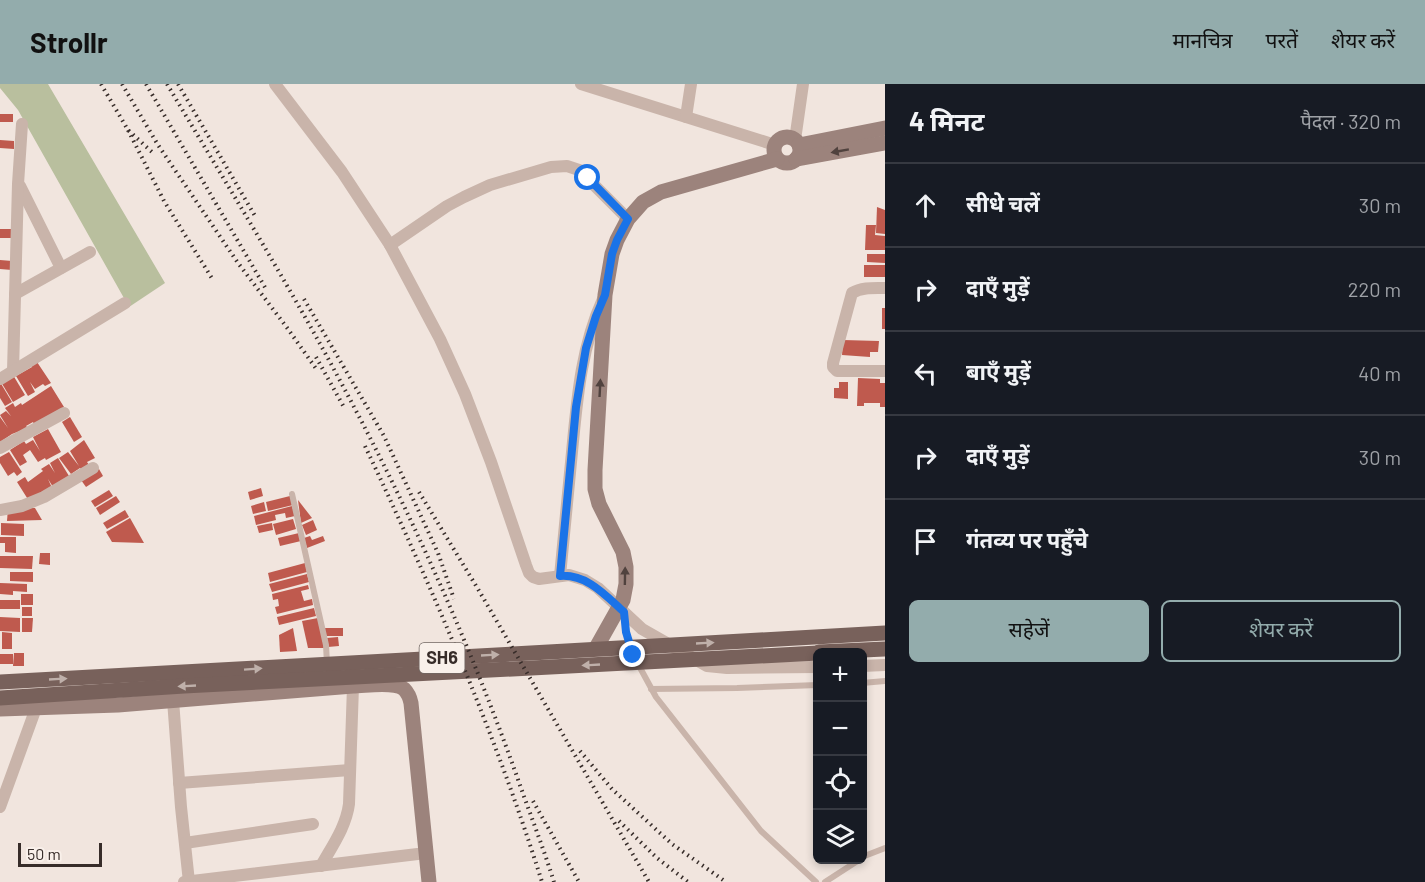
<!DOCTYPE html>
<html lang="hi">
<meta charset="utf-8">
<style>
body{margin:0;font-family:Barlow,"Noto Sans Devanagari",sans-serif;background:#242831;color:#f1f3f6}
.controls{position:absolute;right:18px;bottom:18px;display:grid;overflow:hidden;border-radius:9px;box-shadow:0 3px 9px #0003}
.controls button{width:54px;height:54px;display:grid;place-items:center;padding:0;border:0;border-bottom:2px solid #363941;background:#171b24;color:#f1f3f6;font:30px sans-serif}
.scale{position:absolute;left:18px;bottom:15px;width:84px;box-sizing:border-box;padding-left:6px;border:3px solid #372c29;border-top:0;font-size:16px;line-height:21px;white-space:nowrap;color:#372c29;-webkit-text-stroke:4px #f9f0ea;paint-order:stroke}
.stop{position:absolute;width:18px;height:18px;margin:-14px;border:4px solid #1a73e8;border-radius:50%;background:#fff}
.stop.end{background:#1a73e8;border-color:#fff;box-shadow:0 2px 6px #0008}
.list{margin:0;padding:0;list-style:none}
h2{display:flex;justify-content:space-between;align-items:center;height:78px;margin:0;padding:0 24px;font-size:26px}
h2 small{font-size:20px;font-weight:400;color:#9ea1a6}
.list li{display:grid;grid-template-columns:39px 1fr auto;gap:18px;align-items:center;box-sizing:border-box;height:84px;padding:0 24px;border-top:2px solid #363941}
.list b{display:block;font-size:22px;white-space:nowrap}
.list em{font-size:20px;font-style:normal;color:#9ea1a6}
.actions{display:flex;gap:12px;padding:18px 24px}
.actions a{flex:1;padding:14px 0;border:2px solid #93acac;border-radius:9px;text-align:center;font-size:21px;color:#93acac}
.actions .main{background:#93acac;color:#111}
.icon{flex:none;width:33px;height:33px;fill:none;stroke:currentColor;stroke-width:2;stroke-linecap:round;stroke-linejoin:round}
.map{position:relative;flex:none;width:885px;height:798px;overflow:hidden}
header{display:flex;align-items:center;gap:36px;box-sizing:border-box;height:84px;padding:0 30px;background:#93acac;color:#111}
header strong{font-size:28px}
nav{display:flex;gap:33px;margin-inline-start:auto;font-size:21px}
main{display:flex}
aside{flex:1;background:#171b24}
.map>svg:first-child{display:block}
.green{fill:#b9bf9e}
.building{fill:#bf5a4e}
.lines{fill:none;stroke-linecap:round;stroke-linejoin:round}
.lane{stroke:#c9b4aa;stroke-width:6}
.street{stroke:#c9b4aa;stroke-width:12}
.secondary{stroke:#9c837c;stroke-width:15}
.primary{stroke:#78615b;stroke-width:15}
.rail{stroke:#372c29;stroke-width:4;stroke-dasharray:1.5 4.5;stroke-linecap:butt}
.oneway{fill:#50423e}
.oneway2{fill:#bfb0aa}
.route{stroke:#1a73e8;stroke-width:8}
.labels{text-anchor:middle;stroke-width:6;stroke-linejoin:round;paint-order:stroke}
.shield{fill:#f9f0ea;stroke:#716763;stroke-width:1.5}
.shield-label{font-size:18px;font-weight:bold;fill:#372c29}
</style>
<header>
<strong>Strollr</strong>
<nav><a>मानचित्र</a><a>परतें</a><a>शेयर करें</a></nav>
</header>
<main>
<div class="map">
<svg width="885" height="798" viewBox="0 0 885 798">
<rect width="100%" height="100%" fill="#f1e5de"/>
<path class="green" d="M0,0H48L165,199L129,223L18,26L0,4Z"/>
<g class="building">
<rect x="0" y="30" width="13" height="8"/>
<path d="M0,56L14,57V65L0,64Z"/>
<path d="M877,123L885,126V150L876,149Z"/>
<path d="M866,141H876L875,151L885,152V166H865Z"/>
<path d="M0,145H13L12,154H0Z"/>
<path d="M867,170H885V179L867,178Z"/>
<path d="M0,176L12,177V186L0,185Z"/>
<rect x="864" y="181" width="21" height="12"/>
<rect x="882" y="224" width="3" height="21"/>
<path d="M843,256L879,257L878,268H870V273L842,271Z"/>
<path d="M37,278L51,299L45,302L43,300L35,305L30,298L35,308L28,312L16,292L32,283V282Z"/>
<path d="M13,291L25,311L13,318L1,298Z"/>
<path d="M858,294L880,295V299H885V323H880V319H864V322H857Z"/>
<path d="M0,298L12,318L5,322L0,314Z"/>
<path d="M839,298H848V315L834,314V304H839Z"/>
<path d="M51,302L64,323L34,340L33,338L26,342L28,344L12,350L3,356L0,360V333L8,344L0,331L6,327L11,332L5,324L13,319L15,323L21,319L22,321Z"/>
<path d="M70,333L82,353L74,358L62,338Z"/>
<path d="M48,345L61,368L46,376L45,374L38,378L30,366L23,371L27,378L20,382L10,366L24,357L26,360L33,356L40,367L33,353Z"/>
<path d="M84,356L95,374L87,378L89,381L82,386L80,384L71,390L59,374L68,368L79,382L70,367Z"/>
<path d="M9,368L22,388L17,392L14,388L8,392L0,379V373Z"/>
<path d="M58,374L69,392L53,403L48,395L52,404L29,417L17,398L25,393L28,398L43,387L41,385L49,380L55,389L50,379Z"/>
<path d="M99,385L103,392L86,403L81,396Z"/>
<path d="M261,404L263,412L250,416L248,408Z"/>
<path d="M109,406L113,412L95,423L91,417Z"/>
<path d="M116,412L120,418L100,431L96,424Z"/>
<path d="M290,412L293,421L268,427L266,418Z"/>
<path d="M298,416L312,434L301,439Z"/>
<path d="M264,418L266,427L253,430L251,422Z"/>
<path d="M292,422L295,432L286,434L285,429L275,431L276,436L256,441L254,432Z"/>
<path d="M8,424H35L42,436L7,437Z"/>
<path d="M125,426L129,433L107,445L103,439Z"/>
<path d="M130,434L144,459L112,458L106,448Z"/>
<path d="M293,435L296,445L276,451L273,440Z"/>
<path d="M313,436L317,446L306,451L302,441Z"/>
<path d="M1,439L24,440V452L1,451Z"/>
<path d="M272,439L273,446L259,449L257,442Z"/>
<path d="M299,449L301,457L280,462L278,454Z"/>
<path d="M310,452L312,456L323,452L325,457L307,464L304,454Z"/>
<path d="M0,453H16V469L5,468V459H0Z"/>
<path d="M40,469H50V481L39,480Z"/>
<path d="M0,472H33L32,485L0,484Z"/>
<path d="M305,479L307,488L270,498L268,489Z"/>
<path d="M10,488H33V498L10,497Z"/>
<path d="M307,490L309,498L272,508L269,500Z"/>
<path d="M0,499L27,500V508L13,507V511L0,510Z"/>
<path d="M308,501L309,505L301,507L304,517L312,515L313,521L277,530L275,523L279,522L278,515L273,516L272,510Z"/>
<rect x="21" y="510" width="12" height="11"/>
<rect x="0" y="516" width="20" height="9"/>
<rect x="22" y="523" width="10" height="9"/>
<path d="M314,524L316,532L279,541L277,533Z"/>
<path d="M0,533L20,534V548L0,547Z"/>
<path d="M22,534H33L32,548H22Z"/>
<path d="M318,534L325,564H308L302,537Z"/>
<path d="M293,544L297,567L280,568L279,551Z"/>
<rect x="325" y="544" width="18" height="8"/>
<path d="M2,548L12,549V565H2Z"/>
<path d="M338,553L339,562L328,563L327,554Z"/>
<path d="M14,569H24V582H13Z"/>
<rect x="0" y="570" width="13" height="10"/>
</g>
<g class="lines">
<g class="lane">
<path d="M292,410L326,561L327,580"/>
<path d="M624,531L626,548L630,562"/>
<path d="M638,580L656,613L761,747L816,798"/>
<path d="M862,599L885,597"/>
<path d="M651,605L737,604L818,601"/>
<path d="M862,773L885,764"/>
<path d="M825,798L859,776"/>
</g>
<g class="street">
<path d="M275,0L342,88L390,161L440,255L465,310L491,378L526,481L529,489L533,493L539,495L569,491L585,496L598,504L642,545L707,582L727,584L818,583"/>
<path d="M581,0L775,61"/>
<path d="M686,33L691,0"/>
<path d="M795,56L803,0"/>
<path d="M20,102L61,184"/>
<path d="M390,161L447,122L464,113L490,101L551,83L567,82L579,86L628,135"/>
<path d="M885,204C874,204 862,203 852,209L833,279V283L837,287H885"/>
<path d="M15,210L90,168"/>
<path d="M13,287L18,100L22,40"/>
<path d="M0,295L125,219"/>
<path d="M0,364L64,329"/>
<path d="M0,426L22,422L44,413L93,384"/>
<path d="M560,492C564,450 568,409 572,368C577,316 581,263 603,215"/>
<path d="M862,582L885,581"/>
<path d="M173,616L181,723L189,798"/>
<path d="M179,699L350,686"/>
<path d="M0,723L36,624"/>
<path d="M185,759L313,740"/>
<path d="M321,782C332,762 346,743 349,720L353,602"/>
<path d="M184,798L426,769"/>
</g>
<g class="secondary">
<circle cx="787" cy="66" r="13"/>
<path d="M799,61L885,44"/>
<path d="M796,75L885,59"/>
<path d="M596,564L623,516L626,500V483L623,468L599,420L595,405V386L605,211L612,170L617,156L628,135L643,118L661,108L777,75"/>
<path d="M0,625L118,621L353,602C366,602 394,597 404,605C408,609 410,614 411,619L429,798"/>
</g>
<g class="primary">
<path d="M819,568L885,565"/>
<path d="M0,598C295,584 590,565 885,549"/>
<path d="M0,614L184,602L818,569"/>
</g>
<g class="rail">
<path d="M101,0L128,46L152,68"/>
<path d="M122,0L158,61L238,179L288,245L317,286"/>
<path d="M146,0L266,205"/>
<path d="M167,0C227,101 290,202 345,306C413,433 473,567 521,704C532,735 544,766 554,798"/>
<path d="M178,0L255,132"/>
<path d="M128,46L164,117L213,196"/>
<path d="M304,215L384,352L438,469L454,515"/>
<path d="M316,273L345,325"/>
<path d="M365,362C432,504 495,648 542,798"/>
<path d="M419,408L478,505L649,798"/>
<path d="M580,667L612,705L672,760L726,798"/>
<path d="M533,717L579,798"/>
<path d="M619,737L657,774L688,798"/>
</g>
</g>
<defs><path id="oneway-solid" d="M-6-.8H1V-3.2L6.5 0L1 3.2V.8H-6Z" transform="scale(1.5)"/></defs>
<g class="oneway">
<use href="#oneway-solid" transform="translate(840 67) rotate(170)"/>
<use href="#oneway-solid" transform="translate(600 304) rotate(-87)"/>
<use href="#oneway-solid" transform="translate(625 492) rotate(-89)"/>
</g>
<g class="oneway2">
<use href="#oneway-solid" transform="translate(705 559) rotate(-3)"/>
<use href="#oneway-solid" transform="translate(490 571) rotate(-3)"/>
<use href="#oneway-solid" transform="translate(591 581) rotate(177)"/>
<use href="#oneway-solid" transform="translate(253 585) rotate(-4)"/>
<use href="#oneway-solid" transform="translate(58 595) rotate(-3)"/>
<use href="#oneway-solid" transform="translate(187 602) rotate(177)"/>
</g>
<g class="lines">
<path class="route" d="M588,94L628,135L617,156L612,170L605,211L596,232L586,264L576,323L560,492C587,490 605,511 624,528L626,548L633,571"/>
</g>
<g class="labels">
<rect class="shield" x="419.5" y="559" width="45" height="30" rx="4.5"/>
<g class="shield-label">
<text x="442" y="580">SH6</text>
</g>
</g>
</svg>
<div class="controls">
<button>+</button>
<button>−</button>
<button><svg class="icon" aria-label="locate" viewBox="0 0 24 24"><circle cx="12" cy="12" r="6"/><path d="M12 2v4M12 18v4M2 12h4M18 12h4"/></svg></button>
<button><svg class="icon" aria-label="layers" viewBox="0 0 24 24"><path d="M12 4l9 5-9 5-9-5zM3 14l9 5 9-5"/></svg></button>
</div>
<div class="scale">50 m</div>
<div class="stop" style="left:588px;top:94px"></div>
<div class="stop end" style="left:633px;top:571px"></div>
</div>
<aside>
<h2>4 मिनट<small>पैदल · 320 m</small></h2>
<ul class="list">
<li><svg class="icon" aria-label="ahead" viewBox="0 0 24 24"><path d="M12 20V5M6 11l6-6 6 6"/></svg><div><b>सीधे चलें</b></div><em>30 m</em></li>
<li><svg class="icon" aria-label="right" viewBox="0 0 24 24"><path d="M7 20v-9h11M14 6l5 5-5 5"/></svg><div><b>दाएँ मुड़ें</b></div><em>220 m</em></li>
<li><svg class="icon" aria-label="left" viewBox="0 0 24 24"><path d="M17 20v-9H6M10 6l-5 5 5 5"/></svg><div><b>बाएँ मुड़ें</b></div><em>40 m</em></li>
<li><svg class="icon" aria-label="right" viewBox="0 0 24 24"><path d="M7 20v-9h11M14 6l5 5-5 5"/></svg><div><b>दाएँ मुड़ें</b></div><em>30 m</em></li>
<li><svg class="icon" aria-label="arrive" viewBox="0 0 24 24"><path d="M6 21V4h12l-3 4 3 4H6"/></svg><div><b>गंतव्य पर पहुँचे</b></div></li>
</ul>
<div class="actions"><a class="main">सहेजें</a><a>शेयर करें</a></div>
</aside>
</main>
